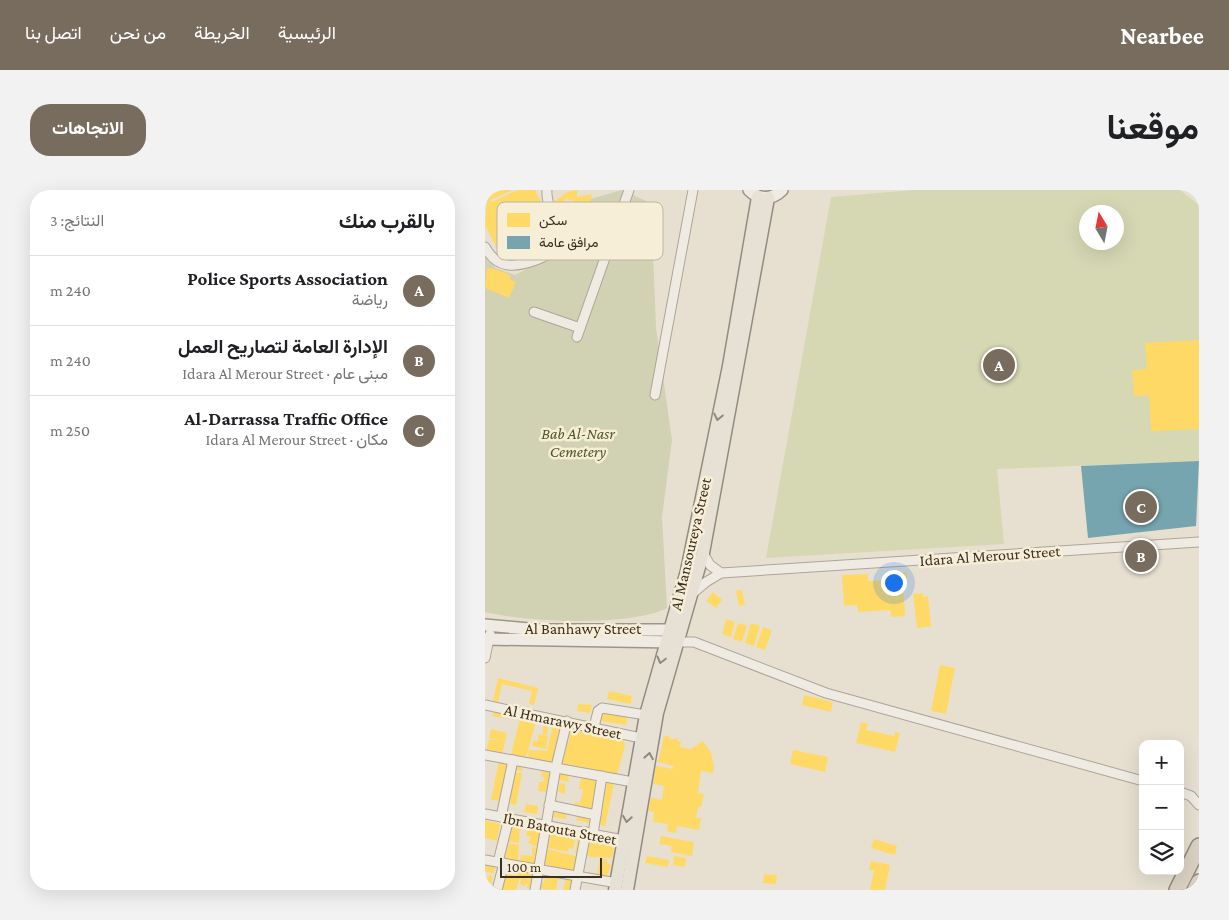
<!DOCTYPE html>
<html lang="ar">
<meta charset="utf-8">
<style>
body{margin:0;font-family:"Crimson Pro",Vazirmatn,serif;background:#f2f2f2;color:#202124;direction:rtl}
.controls{position:absolute;right:15px;bottom:15px;display:grid;overflow:hidden;border-radius:10px;box-shadow:0 5px 20px #0002}
.controls button{width:45px;height:45px;display:grid;place-items:center;padding:0;border:0;border-bottom:1px solid #e0e0e0;background:#fff;color:#202124;font:25px sans-serif}
.compass{position:absolute;left:594px;top:15px;width:45px;height:45px;border-radius:50%;background:#fff;box-shadow:0 5px 20px #0002;rotate:350deg}
.scale{position:absolute;left:15px;bottom:12px;width:102px;box-sizing:border-box;padding-left:5px;border:2px solid #3d2e20;border-top:0;font-size:14px;line-height:18px;white-space:nowrap;color:#3d2e20;-webkit-text-stroke:4px #f7eed8;paint-order:stroke}
.you{position:absolute;left:408px;top:392px;width:18px;height:18px;margin:-12px;border:4px solid #fff;border-radius:50%;background:#1a73e8;box-shadow:0 0 0 8px #1a73e833}
.badge{display:grid;place-items:center;width:32px;height:32px;border-radius:50%;background:#786c5e;color:#fff;font-size:16px;font-weight:700}
.pin{position:absolute;translate:-50% -50%;border:2px solid #fff;box-shadow:0 1px 5px #0006}
.list{margin:0;padding:0;list-style:none}
h2{display:flex;justify-content:space-between;align-items:center;height:65px;margin:0;padding:0 20px;font-size:21px}
h2 small{font-size:16px;font-weight:400;color:#757577}
.list li{display:grid;grid-template-columns:32px 1fr auto;gap:15px;align-items:center;box-sizing:border-box;height:70px;padding:0 20px;border-top:1px solid #e0e0e0}
.list b{display:block;font-size:19px;white-space:nowrap}
.list p{margin:0;font-size:16px;white-space:nowrap;color:#757577}
.list em{font-size:16px;font-style:normal;color:#757577}
.icon{flex:none;width:28px;height:28px;fill:none;stroke:currentColor;stroke-width:2;stroke-linecap:round;stroke-linejoin:round}
.map{position:relative;flex:none;width:714px;height:700px;overflow:hidden;direction:ltr;border-radius:20px}
header{display:flex;align-items:center;gap:30px;box-sizing:border-box;height:70px;padding:0 25px;background:#786c5e;color:#fff}
header strong{font-size:24px}
nav{display:flex;gap:28px;margin-inline-start:auto;font-size:18px}
.intro{display:flex;align-items:center;justify-content:space-between;box-sizing:border-box;height:120px;padding:0 30px}
h1{margin:0;font-size:35px}
.button{padding:12px 22px;border-radius:20px;background:#786c5e;color:#fff;font-size:18px;font-weight:700}
main{display:flex;gap:30px;padding:0 30px}
aside{flex:1;background:#fff;border-radius:20px;box-shadow:0 5px 20px #0002}
.map>svg:first-child{display:block}
.green{fill:#d6d7b3;fill-rule:evenodd}
.cemetery{fill:#d1d1b3}
.homes{fill:#ffd966;fill-rule:evenodd}
.public{fill:#76a5af}
.lines{fill:none;stroke-linecap:round;stroke-linejoin:round}
.street-casing{stroke:#ada599;stroke-width:11}
.secondary-casing{stroke:#9c958a;stroke-width:14}
.primary-casing{stroke:#928b80;stroke-width:15}
.highway-casing{stroke:#928b80;stroke-width:18}
.street{stroke:#efebe3;stroke-width:9}
.secondary{stroke:#efebe3;stroke-width:11}
.primary{stroke:#e6e1d4;stroke-width:12}
.highway{stroke:#dad1c2;stroke-width:15}
.oneway{stroke:#92887a}
.labels{text-anchor:middle;stroke-width:5;stroke-linejoin:round;paint-order:stroke}
.park-label{font-size:16px;font-style:italic;fill:#4d5a26;stroke:#f7eed8}
.street-label{font-size:16px;fill:#3d2e20;stroke:#f7eed8}
.key{fill:#f7eed8;stroke:#bfb4a1;stroke-width:1}
.key-label{font-size:14px;fill:#3d2e20}
</style>
<header>
<strong>Nearbee</strong>
<nav><a>الرئيسية</a><a>الخريطة</a><a>من نحن</a><a>اتصل بنا</a></nav>
</header>
<div class="intro"><h1>موقعنا</h1><a class="button">الاتجاهات</a></div>
<main>
<div class="map">
<svg width="714" height="700" viewBox="0 0 714 700">
<rect width="100%" height="100%" fill="#e7e0d1"/>
<path class="green" d="M429,0H695L714,15V271L512,279L519,354L281,368L346,7ZM602,22H632V52H602Z"/>
<path class="cemetery" d="M136,0L166,13L171,138L187,250L177,327L182,418C144,437 42,432 0,422V60L10,78L30,85L84,57L82,16Z"/>
<g class="homes">
<path d="M0,0H28L5,10L7,12L32,0H50L65,29L11,57L0,35L2,11ZM47,12V15L22,26Z"/>
<path d="M92,0V7L107,4L100,35L104,36L102,48L83,44L79,45L74,29L78,28L82,40L88,9L84,11L83,8L71,18L70,11L82,2Z"/>
<path d="M2,78H6L23,84L26,87L25,90L31,92L24,108L0,98Z"/>
<path d="M714,150V239L666,241L664,205L649,206L647,180L662,179L660,153Z"/>
<path d="M422,382V390H418L420,426L406,427L405,420L373,422L372,415L359,416L357,385L383,384V391L404,390L403,383Z"/>
<path d="M257,400L260,415L254,416L251,401Z"/>
<path d="M228,402L237,410L231,418L221,411Z"/>
<path d="M438,403V407L443,406L446,436L432,438L428,404Z"/>
<path d="M241,429L250,432L246,447L237,444Z"/>
<path d="M253,433L262,436L257,452L248,449Z"/>
<path d="M266,433L275,436L269,456L260,453Z"/>
<path d="M278,437L287,440L280,460L271,457Z"/>
<path d="M455,475L470,478L461,524L446,521Z"/>
<path d="M13,488L53,498L49,515L44,514L47,501L17,494L13,512L8,511Z"/>
<path d="M124,501L147,506L146,514L122,509Z"/>
<path d="M319,505L348,512L346,522L317,515Z"/>
<path d="M93,514L107,515L105,523L92,521Z"/>
<path d="M8,520L28,524L27,529L8,526Z"/>
<path d="M117,523L142,527L141,535L116,531Z"/>
<path d="M36,525L52,528L41,568L26,564Z"/>
<path d="M376,532L383,534L381,540L409,546L410,542L415,543L410,562L371,553Z"/>
<path d="M59,533L64,534L62,545L57,544Z"/>
<path d="M71,533L75,534V537L67,573L43,568L44,560L62,561L68,535L70,536Z"/>
<path d="M86,536L102,542L115,544L117,547L138,548L140,556L132,584L76,573L80,565V552L84,551Z"/>
<path d="M6,539L22,543L17,565L1,561L4,549L18,551L4,548Z"/>
<path d="M54,544L63,546L61,559L47,556L48,551H52Z"/>
<path d="M179,546L186,547L185,550L193,548L192,551L196,552L195,557L206,559L218,551L226,563L229,576L228,583L216,581L213,603L219,604L216,617H213L211,628H216L214,640L192,636L191,643L182,641L183,634L168,632L169,622L163,621L166,608L177,610L179,596L168,594L171,576L188,579V576L173,572Z"/>
<path d="M308,560L343,567L340,582L305,574Z"/>
<path d="M14,570L24,571L16,611L6,610Z"/>
<path d="M31,574L38,575L37,581L30,580Z"/>
<path d="M58,577L65,579L61,602L53,601L54,592H58L59,587H56Z"/>
<path d="M74,580L83,582L84,592L74,590Z"/>
<path d="M28,582L37,583L31,615L25,614Z"/>
<path d="M97,584L115,588L108,623L89,619L90,612L95,613L98,599H94Z"/>
<path d="M121,587L130,589L120,636L112,635Z"/>
<path d="M75,593L80,594V604L73,602Z"/>
<path d="M41,614L53,616L52,624L39,622Z"/>
<path d="M70,620L82,622L81,629L68,627Z"/>
<path d="M94,623L106,625L104,633L91,630Z"/>
<path d="M0,630L15,634L12,651L0,648Z"/>
<path d="M27,635L35,637L34,653L22,651L24,644L28,645L25,643Z"/>
<path d="M43,638L58,641L55,658L43,653L46,647L41,646Z"/>
<path d="M66,642L91,647L88,659L84,658L83,662L63,658Z"/>
<path d="M176,646L209,652L207,666L186,662L187,656L174,654Z"/>
<path d="M93,647L98,648L94,664L90,663Z"/>
<path d="M102,648L131,653L127,668L106,667L99,664Z"/>
<path d="M389,649L412,656L410,665L386,658Z"/>
<path d="M24,653L34,655L33,672L19,670Z"/>
<path d="M47,657L53,658L51,676L35,673L36,665L47,666Z"/>
<path d="M62,659L94,667L91,683L59,674Z"/>
<path d="M162,666L184,670L183,677L160,673Z"/>
<path d="M189,666L201,668L200,677L188,675Z"/>
<path d="M115,668L122,670V672L126,675L122,687L112,685Z"/>
<path d="M386,671L405,675L400,700H385L389,680H384Z"/>
<path d="M0,672L11,676L8,684L0,681Z"/>
<path d="M33,679L49,680L46,698H42L43,693L39,696L35,694L36,688L44,689L45,686H40V688L35,687L31,700H16L21,684L32,686Z"/>
<path d="M64,683L72,685L71,688H73L71,700L56,699L57,692L59,693L60,686H63Z"/>
<path d="M279,684L292,685L291,694L278,693Z"/>
<path d="M5,685L8,687L5,697L0,695L1,688Z"/>
<path d="M81,688L89,689L88,700H78Z"/>
</g>
<path class="public" d="M714,271L711,336L603,348L596,276Z"/>
<g class="lines">
<defs>
<g id="street">
<path d="M0,57C12,79 29,78 51,70C58,67 66,64 72,60C80,42 60,19 62,0"/>
<path d="M49,122L95,138"/>
<path d="M92,147L144,0"/>
<path d="M170,205L208,0"/>
<path d="M218,363L225,375L236,383"/>
<path d="M208,403L221,392L236,383L714,352"/>
<path d="M193,452H209L341,503L658,591"/>
<path d="M0,468L5,444"/>
<path d="M0,515L156,548"/>
<path d="M109,537L113,521L117,518L161,525"/>
<path d="M0,565L148,592"/>
<path d="M695,602L706,606L714,615"/>
<path d="M64,615L111,625"/>
<path d="M0,624L144,651"/>
<path d="M16,627L28,570"/>
<path d="M108,644L117,586"/>
<path d="M0,670L132,693"/>
<path d="M13,672L24,628"/>
<path d="M12,700L19,673"/>
<path d="M50,700L71,577L82,531"/>
<path d="M90,700L101,642"/>
</g>
<g id="secondary">
<path d="M264,0C274,10 287,10 297,0"/>
<path d="M0,435L54,440H195"/>
<path d="M0,449L191,452"/>
</g>
<g id="primary">
<path d="M130,700L161,525L202,381L244,176L273,7"/>
<path d="M142,700L172,523L218,363L283,8"/>
</g>
<g id="highway">
<path d="M692,700L714,656"/>
<path d="M710,700L714,692"/>
</g>
</defs>
<use href="#street" class="street-casing"/>
<use href="#secondary" class="secondary-casing"/>
<use href="#primary" class="primary-casing"/>
<use href="#highway" class="highway-casing"/>
<use href="#street" class="street"/>
<use href="#secondary" class="secondary"/>
<use href="#primary" class="primary"/>
<use href="#highway" class="highway"/>
</g>
<defs><path id="oneway-chevron" d="M-2-3.5L2.5 0L-2 3.5" fill="none" stroke-width="1.6" stroke-linecap="round" stroke-linejoin="round" transform="scale(1.25)"/></defs>
<g class="oneway">
<use href="#oneway-chevron" transform="translate(233 227) rotate(102)"/>
<use href="#oneway-chevron" transform="translate(176 470) rotate(105)"/>
<use href="#oneway-chevron" transform="translate(164 566) rotate(-80)"/>
<use href="#oneway-chevron" transform="translate(142 629) rotate(99)"/>
</g>
<g class="labels">
<g class="park-label">
<text x="93" y="249">Bab Al-Nasr<tspan x="93" dy="18">Cemetery</tspan></text>
</g>
<g class="street-label">
<text transform="translate(205 354) rotate(-77)" y="6">Al Mansoureya Street</text>
<text transform="translate(505 365) rotate(-4)" y="6">Idara Al Merour Street</text>
<text x="98" y="444">Al Banhawy Street</text>
<text transform="translate(78 531) rotate(12)" y="6">Al Hmarawy Street</text>
<text transform="translate(75 638) rotate(11)" y="6">Ibn Batouta Street</text>
</g>
</g>
<rect x="12" y="12" width="166" height="58" rx="8" class="key"/>
<rect x="22" y="23" width="23" height="14" fill="#ffd966"/>
<rect x="22" y="46" width="23" height="13" fill="#76a5af"/>
<g class="key-label">
<text x="54" y="35">سكن</text>
<text x="54" y="57">مرافق عامة</text>
</g>
</svg>
<div class="controls">
<button>+</button>
<button>−</button>
<button><svg class="icon" aria-label="layers" viewBox="0 0 24 24"><path d="M12 4l9 5-9 5-9-5zM3 14l9 5 9-5"/></svg></button>
</div>
<svg class="compass" viewBox="-18 -18 36 36"><path d="M0-13l5 13h-10z" fill="#e53935"/><path d="M0 13l5-13h-10z" fill="#757577"/></svg>
<div class="scale">100 m</div>
<div class="you"></div>
<div class="pin badge" style="left:514px;top:175px">A</div>
<div class="pin badge" style="left:656px;top:366px">B</div>
<div class="pin badge" style="left:656px;top:317px">C</div>
</div>
<aside>
<h2>بالقرب منك<small>النتائج: 3</small></h2>
<ul class="list">
<li><span class="badge">A</span><div><b>Police Sports Association</b><p>رياضة</p></div><em>240 m</em></li>
<li><span class="badge">B</span><div><b>الإدارة العامة لتصاريح العمل</b><p>مبنى عام · Idara Al Merour Street</p></div><em>240 m</em></li>
<li><span class="badge">C</span><div><b>Al-Darrassa Traffic Office</b><p>مكان · Idara Al Merour Street</p></div><em>250 m</em></li>
</ul>
</aside>
</main>
